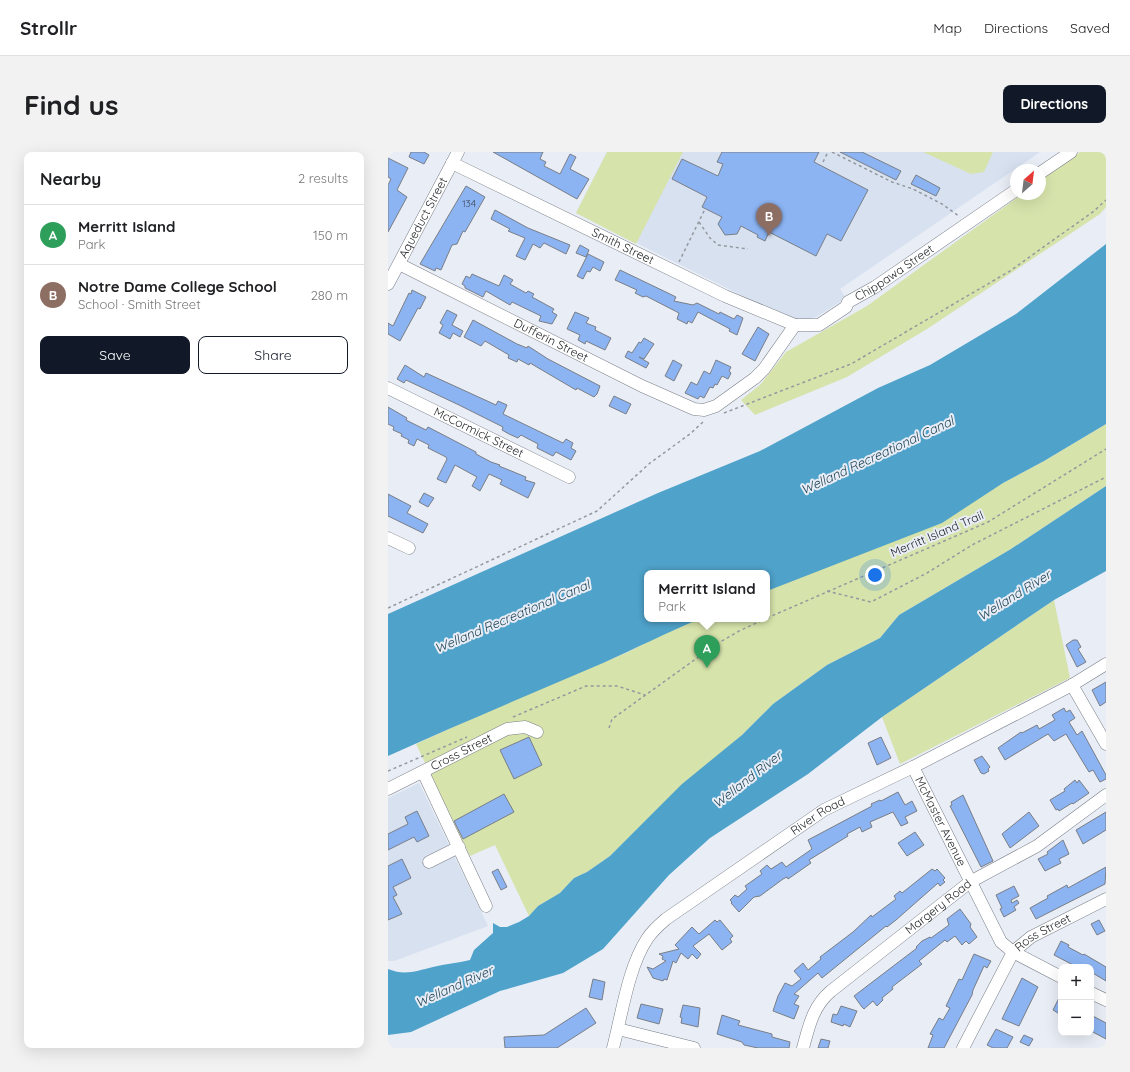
<!DOCTYPE html>
<meta charset="utf-8">
<style>
body{margin:0;font-family:Quicksand,sans-serif;background:#f2f2f2;color:#202124}
.controls{position:absolute;right:12px;bottom:12px;display:grid;overflow:hidden;border-radius:8px;box-shadow:0 4px 16px #0002}
.controls button{width:36px;height:36px;display:grid;place-items:center;padding:0;border:0;border-bottom:1px solid #e0e0e0;background:#fff;color:#202124;font:20px sans-serif}
.compass{position:absolute;left:622px;top:12px;width:36px;height:36px;border-radius:50%;background:#fff;box-shadow:0 4px 16px #0002;rotate:28deg}
.you{position:absolute;left:487px;top:423px;width:14px;height:14px;margin:-10px;border:3px solid #fff;border-radius:50%;background:#1a73e8;box-shadow:0 0 0 6px #1a73e833}
.badge{display:grid;place-items:center;width:26px;height:26px;border-radius:50%;background:#111827;color:#fff;font-size:13px;font-weight:700}
.pin{position:absolute;translate:-50% -33px;filter:drop-shadow(0 1px 2px #0008)}
.pin::after{content:'';position:absolute;top:21px;width:14px;height:12px;background:inherit;clip-path:polygon(0 0,100% 0,50% 100%)}
.popup{position:absolute;left:256px;top:418px;width:126px;height:52px;box-sizing:border-box;display:grid;place-content:center;border-radius:8px;background:#fff;filter:drop-shadow(0 1px 3px #0005);font-size:13px;white-space:nowrap;color:#757577}
.popup b{font-size:15px;color:#202124}
.popup::after{content:'';position:absolute;left:50%;top:100%;margin-left:-8px;border:8px solid transparent;border-top-color:#fff}
.list{margin:0;padding:0;list-style:none}
h2{display:flex;justify-content:space-between;align-items:center;height:52px;margin:0;padding:0 16px;font-size:17px}
h2 small{font-size:13px;font-weight:400;color:#757577}
.list li{display:grid;grid-template-columns:26px 1fr auto;gap:12px;align-items:center;box-sizing:border-box;height:60px;padding:0 16px;border-top:1px solid #e0e0e0}
.list b{display:block;font-size:15px;white-space:nowrap}
.list p{margin:0;font-size:13px;white-space:nowrap;color:#757577}
.list em{font-size:13px;font-style:normal;color:#757577}
.actions{display:flex;gap:8px;padding:12px 16px}
.actions a{flex:1;padding:9px 0;border:1px solid #111827;border-radius:8px;text-align:center;font-size:14px;color:#111827}
.actions .main{background:#111827;color:#fff}
.map{position:relative;flex:none;width:718px;height:896px;overflow:hidden;border-radius:8px}
header{display:flex;align-items:center;gap:24px;box-sizing:border-box;height:56px;padding:0 20px;background:#fff;border-bottom:1px solid #e0e0e0}
header strong{font-size:19px}
nav{display:flex;gap:22px;margin-inline-start:auto;font-size:14px}
.intro{display:flex;align-items:center;justify-content:space-between;box-sizing:border-box;height:96px;padding:0 24px}
h1{margin:0;font-size:28px}
.button{padding:10px 18px;border-radius:8px;background:#111827;color:#fff;font-size:14px;font-weight:700}
main{display:flex;gap:24px;padding:0 24px}
aside{flex:1;background:#fff;border-radius:8px;box-shadow:0 4px 16px #0002}
.map>svg:first-child{display:block}
.built{fill:#d7e1f0}
.green{fill:#d6e3ab}
.water{fill:#4fa2ca}
.building{fill:#8cb4f2;stroke:#797e86}
.lines{fill:none;stroke-linecap:round;stroke-linejoin:round}
.minor-casing{stroke:#7a7f87;stroke-width:13}
.path{stroke:#95999f;stroke-width:1.5;stroke-dasharray:3 3;stroke-linecap:butt}
.minor{stroke:#fff;stroke-width:12}
.labels{text-anchor:middle;stroke-width:4;stroke-linejoin:round;paint-order:stroke}
.number-label{font-size:10px;fill:#3f4a5c}
.street-label{font-size:12px;fill:#25272a;stroke:#e8edf6}
.water-label{font-size:13px;font-style:italic;fill:#1f4456;stroke:#e8edf6}
</style>
<header>
<strong>Strollr</strong>
<nav><a>Map</a><a>Directions</a><a>Saved</a></nav>
</header>
<div class="intro"><h1>Find us</h1><a class="button">Directions</a></div>
<main>
<aside>
<h2>Nearby<small>2 results</small></h2>
<ul class="list">
<li><span class="badge" style="background:#2e9e5b">A</span><div><b>Merritt Island</b><p>Park</p></div><em>150 m</em></li>
<li><span class="badge" style="background:#8d6e63">B</span><div><b>Notre Dame College School</b><p>School · Smith Street</p></div><em>280 m</em></li>
</ul>
<div class="actions"><a class="main">Save</a><a>Share</a></div>
</aside>
<div class="map">
<svg width="718" height="896" viewBox="0 0 718 896">
<rect width="100%" height="100%" fill="#e8edf6"/>
<g class="built">
<path d="M219,0H652L452,137L458,146L430,164L420,168L410,169L397,165L188,61Z"/>
<path d="M31,631L100,774L6,809H0V646Z"/>
</g>
<g class="green">
<path d="M219,0H295L248,92L188,61Z"/>
<path d="M535,0H605L596,20L583,22Z"/>
<path d="M692,0H718V55L712,62L539,177L459,225L367,263L353,248L372,233L398,200L479,154L634,42H652V29Z"/>
<path d="M718,272V334L623,397L511,463L492,486L439,513L385,552L354,583L281,646L222,704L199,720L186,726L172,741L150,754L141,764L107,693L82,704L28,592L111,554L240,500L281,479L312,467H379V439L615,331L656,309Z"/>
<path d="M666,448L682,526L512,612L494,565Z"/>
</g>
<g class="water">
<path d="M718,92V272L656,309L615,331L554,371L379,439V421H259V467H312C279,480 247,497 215,511C143,542 71,572 0,604V462L270,341L372,299L490,236L542,213L628,162Z"/>
<path d="M718,334V419L666,448L494,565L420,622L322,686L281,723L215,797L175,821L112,839L23,880L0,883V817C17,824 28,819 45,815C57,812 70,811 82,808L86,798L105,781V771L112,775H119L131,770L141,764L150,754L172,741L186,726L199,720L222,704L294,632L354,583L385,552L439,513L492,486L511,463L623,397Z"/>
</g>
<g class="building">
<path d="M23,0H36L41,3L36,12L21,5Z"/>
<path d="M105,0H155L152,7L158,10L156,14L172,22L182,2L188,5L182,17L201,27L189,47Z"/>
<path d="M334,0H431L426,10L480,38L453,89L439,82L428,104L381,80L377,89L369,85L370,83L353,74L349,82L337,83L330,72L334,65L314,55L319,45L284,27L294,7L330,24L335,12L329,10Z"/>
<path d="M452,0H474L513,19L508,28Z"/>
<path d="M0,6L20,16L9,38L19,45L0,80V33L3,27L0,25Z"/>
<path d="M528,23L552,36L548,44L523,32Z"/>
<path d="M78,34L97,45L77,80L75,79L69,92L64,93L53,118L48,116L47,119L32,112Z"/>
<path d="M107,58L140,76L182,93L178,102L156,91L152,96L145,92L137,108L128,104L137,86L120,79L122,77L103,67Z"/>
<path d="M192,93L201,98L198,105L188,101Z"/>
<path d="M200,102L216,110L212,119L205,115L202,120L199,119L195,127L189,124Z"/>
<path d="M232,118L284,143L288,145L286,149L305,153L309,151L331,162L332,160L346,167L349,163L355,166L349,183L341,179L342,177L310,160L304,171L300,169L299,172L289,167L291,161L258,144L255,145L247,141L249,138L227,128Z"/>
<path d="M84,122L111,134L116,123L125,128L122,132L138,141L140,139L146,142L144,145L166,157L164,160L169,163L164,172L151,169L153,164L124,150L122,153L98,139L95,145L77,136V134L74,132L78,124L82,126Z"/>
<path d="M24,138L38,145L32,157L30,156L12,189L0,182V171L5,174L21,141L23,142Z"/>
<path d="M59,158L69,163L64,173L75,179L72,185L65,181L62,187L51,181L55,173L52,171Z"/>
<path d="M187,160L201,166L198,171L208,175L207,178L223,186L217,198L198,189L197,192L190,188L192,183L179,177Z"/>
<path d="M85,168L129,192L139,196L140,194L160,207L212,234L209,242L206,245L189,236L188,238L142,211L141,213L130,207L129,210L120,206L121,203L97,189L93,194L76,185Z"/>
<path d="M370,175L381,182L367,209L354,202Z"/>
<path d="M256,186L266,192L256,207L251,205L261,211L258,216L237,205L240,199L244,201L251,190L253,191Z"/>
<path d="M285,208L294,213L286,229L277,224Z"/>
<path d="M328,208L343,215L341,219L343,221L340,227L334,224L329,233L327,232L325,236L322,235L316,246L312,244L310,247L297,241L303,230L309,233L316,219L322,222Z"/>
<path d="M17,213L36,225L38,221L108,253L110,249L119,253L115,262L175,291L178,287L185,291L183,296L188,299L183,308L168,300L165,304L149,296L150,292L133,283L130,286L121,282L114,278L115,275L71,253L18,228L16,231L9,227Z"/>
<path d="M226,244L243,252L238,262L221,254Z"/>
<path d="M0,255L19,266L18,268L38,278L40,275L88,300V302L103,310L112,313L111,314L138,325L137,328L147,331L140,346L112,332L114,328L101,322L92,339L84,334L89,325L67,313L58,331L49,327L59,307L58,305L40,296L41,293L29,287L26,294L20,291L21,288L13,284L14,282L5,278L6,275L0,272Z"/>
<path d="M36,341L46,346L40,355L31,350Z"/>
<path d="M0,342L23,354L19,361L40,372L35,381L0,364Z"/>
<path d="M685,488H689L693,495L690,497L698,510L689,515L678,493Z"/>
<path d="M718,530V550L712,554L704,538Z"/>
<path d="M676,556L678,560L682,558L687,566L681,570L689,583L694,579L718,623V627L712,630L705,618L701,620L678,582L666,589L660,582L617,608L610,596L633,580L634,581L649,573L651,577L667,568L664,563Z"/>
<path d="M141,585L154,613L126,627L112,598Z"/>
<path d="M493,585L503,606L489,613L480,591Z"/>
<path d="M594,604L602,615L600,617L601,619L596,622L593,621L586,608Z"/>
<path d="M687,628L689,631L691,628L701,641L685,652L684,651L671,659L670,657L668,658L662,648L677,639L676,637Z"/>
<path d="M510,640L517,653L524,649L529,659L517,665L520,671L513,674L505,660L482,670L484,675L474,680L472,675L459,682L460,684L421,708L423,711L400,727L399,725L395,727L372,744L366,745L351,760L343,751L344,750L342,748L347,743L350,745L359,737L357,734L374,722L372,719L379,713L383,717L394,710L398,715L424,697L420,688L484,654L483,652L492,648L493,649Z"/>
<path d="M116,642L126,660L75,687L66,669Z"/>
<path d="M575,643L605,709L593,715L562,654L564,653L563,650Z"/>
<path d="M29,659L41,684L29,690L26,685L0,698V682L20,672L17,665Z"/>
<path d="M641,660L651,674L622,696L614,682Z"/>
<path d="M718,660V678L695,692L688,678Z"/>
<path d="M527,680L536,693L519,704L510,691Z"/>
<path d="M675,688L681,702L671,707L673,711L657,719L650,707L660,702L659,700Z"/>
<path d="M14,707L23,726L5,735L9,743L5,745L14,762L0,768V714Z"/>
<path d="M718,715L717,732L648,767L642,756L660,746L659,744L679,733L680,736Z"/>
<path d="M110,717L119,735L113,738L104,720Z"/>
<path d="M544,717L547,719L549,717L557,726L555,728L557,730L552,734L550,731L508,768L499,775L498,774L434,826L430,821L406,842L411,844L406,852L411,854L406,867L385,859L390,844L397,831L404,834L413,827L406,819L415,811L420,818L433,807L432,805L465,780L483,763L484,765L508,747L506,744L512,739L514,741Z"/>
<path d="M626,734L631,744L623,748L624,751L629,748L631,751L626,755L628,758L616,765L612,757L614,756L608,743Z"/>
<path d="M572,757L583,772L582,775L589,785L581,792L578,789L574,793L567,784L559,790L557,788L531,809L534,812L504,835L505,837L494,846L495,848L489,854L485,849L476,857L474,855L466,844L529,796L528,795L534,789L542,785L543,786L561,773L559,767Z"/>
<path d="M327,768L329,770L332,768L345,784L342,787L344,790L334,798L321,782L305,794L313,802L309,807L304,802L300,807L293,801L288,811L285,809L279,828L276,827L275,829L265,826L259,815L265,817L278,809L274,807L275,804L271,802L291,797L287,793L304,775L311,782Z"/>
<path d="M711,768L717,779L709,783L703,772Z"/>
<path d="M673,789L681,793L680,795L695,803L696,802L718,815V829L703,820V815H689L666,803Z"/>
<path d="M586,802L603,809L599,816L596,814L585,838L584,843L556,896H540L545,883L542,882L551,866L555,868L562,856L558,854L571,827L574,828Z"/>
<path d="M634,826L650,835L631,874L614,867Z"/>
<path d="M205,827L217,830L214,848L201,845Z"/>
<path d="M673,842V863L665,858Z"/>
<path d="M253,852L275,857L271,872L249,866Z"/>
<path d="M295,853L312,856L310,875L293,871L294,866L292,865Z"/>
<path d="M453,854L469,859L462,875L456,872L455,874L443,870L445,862L449,863Z"/>
<path d="M198,856L208,871L169,896H117L116,885L156,883Z"/>
<path d="M334,863L352,869L350,873L384,882V885L402,890L401,896H370L356,893L354,890L329,882Z"/>
<path d="M703,863L718,871V887L703,879Z"/>
<path d="M608,877L625,885L619,896H605L599,893Z"/>
<path d="M636,883L645,887L641,894L632,890Z"/>
<path d="M433,887L442,889L440,896H430Z"/>
</g>
<g class="lines">
<defs>
<g id="minor">
<path id="s1" d="M64,11L337,144L407,173H431L458,155L460,150L487,135L628,38"/>
<path d="M652,21L683,0"/>
<path id="s2" d="M11,112L254,234L306,257L316,258L328,254L367,226L376,217L407,173"/>
<path id="s3" d="M0,132L70,0"/>
<path id="s4" d="M0,236L181,325"/>
<path d="M0,386L21,396"/>
<path d="M684,533L718,592"/>
<path id="s5" d="M525,615L613,790L625,800L673,825"/>
<path d="M35,620L98,754"/>
<path id="s6" d="M0,637L119,577L137,575L149,580"/>
<path d="M41,710L71,695"/>
<path d="M703,841L718,848"/>
<path d="M230,877L306,896"/>
<path id="s7" d="M225,896C234,862 240,816 259,787C264,779 271,773 278,767L436,658L525,615L684,533L718,512"/>
<path id="s8" d="M415,896C421,874 425,854 443,839L582,730L649,694L718,643"/>
<path id="s9" d="M575,896L625,800L643,785L718,747"/>
</g>
</defs>
<use href="#minor" class="minor-casing"/>
<g class="path">
<path d="M444,0L504,30L525,37L554,52L572,65"/>
<path d="M435,10L440,0"/>
<path d="M311,70L322,86L330,93L360,97"/>
<path d="M291,110L317,57"/>
<path d="M336,261L463,212L622,119L706,59L718,48"/>
<path d="M439,439L483,450L539,421L584,393L718,325"/>
<path d="M0,456L209,359L262,311L302,282L316,269"/>
<path d="M379,466L600,370L718,297"/>
<path d="M125,565L198,534H229L257,543"/>
<path d="M221,576L224,567L327,493L351,479L377,467"/>
<path d="M0,619L79,585"/>
</g>
<use href="#minor" class="minor"/>
</g>
<g class="labels">
<g class="number-label">
<text x="81" y="55">134</text>
</g>
<g class="street-label">
<text dy="4" stroke="none"><textPath href="#s3" startOffset="75">Aqueduct Street</textPath></text>
<text dy="4" stroke="none"><textPath href="#s1" startOffset="190">Smith Street</textPath></text>
<text dy="4" stroke="none"><textPath href="#s1" startOffset="496">Chippawa Street</textPath></text>
<text dy="4" stroke="none"><textPath href="#s2" startOffset="170">Dufferin Street</textPath></text>
<text dy="4" stroke="none"><textPath href="#s4" startOffset="101">McCormick Street</textPath></text>
<text transform="translate(549 382) rotate(-23)" y="4">Merritt Island Trail</text>
<text dy="4" stroke="none"><textPath href="#s6" startOffset="82">Cross Street</textPath></text>
<text dy="4" stroke="none"><textPath href="#s7" startOffset="326">River Road</textPath></text>
<text dy="4" stroke="none"><textPath href="#s5" startOffset="61">McMaster Avenue</textPath></text>
<text dy="4" stroke="none"><textPath href="#s8" startOffset="201">Margery Road</textPath></text>
<text dy="4" stroke="none"><textPath href="#s9" startOffset="144">Ross Street</textPath></text>
</g>
<g class="water-label">
<text transform="translate(489 303) rotate(-25)" y="5">Welland Recreational Canal</text>
<text transform="translate(626 443) rotate(-32)" y="5">Welland River</text>
<text transform="translate(124 464) rotate(-23)" y="5">Welland Recreational Canal</text>
<text transform="translate(359 627) rotate(-38)" y="5">Welland River</text>
<text transform="translate(66 834) rotate(-24)" y="5">Welland River</text>
</g>
</g>
</svg>
<div class="controls">
<button>+</button>
<button>−</button>
</div>
<svg class="compass" viewBox="-18 -18 36 36"><path d="M0-13l5 13h-10z" fill="#e53935"/><path d="M0 13l5-13h-10z" fill="#757577"/></svg>
<div class="you"></div>
<div class="pin badge" style="left:319px;top:516px;background:#2e9e5b">A</div>
<div class="popup"><b>Merritt Island</b>Park</div>
<div class="pin badge" style="left:381px;top:84px;background:#8d6e63">B</div>
</div>
</main>
